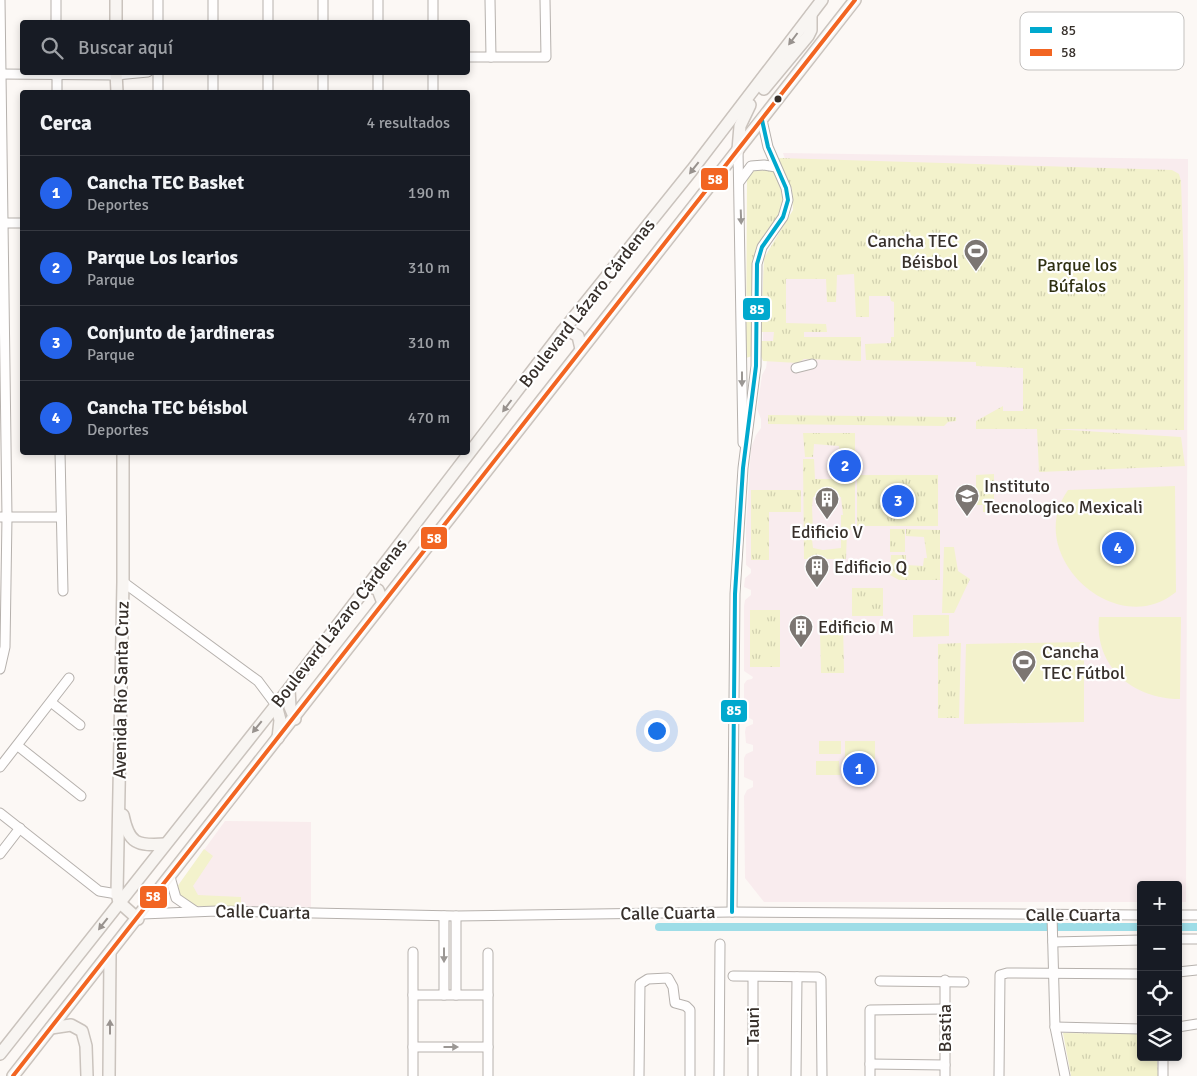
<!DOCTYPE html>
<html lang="es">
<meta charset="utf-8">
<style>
body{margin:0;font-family:Signika,sans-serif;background:#242831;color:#f1f3f6}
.controls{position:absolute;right:15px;bottom:15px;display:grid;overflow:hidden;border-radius:5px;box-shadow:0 2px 8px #0003}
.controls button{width:45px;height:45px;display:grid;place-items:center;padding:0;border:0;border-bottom:1px solid #363941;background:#171b24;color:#f1f3f6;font:25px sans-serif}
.you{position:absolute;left:656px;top:730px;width:18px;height:18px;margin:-12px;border:4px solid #fff;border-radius:50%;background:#1a73e8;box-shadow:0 0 0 8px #1a73e833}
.badge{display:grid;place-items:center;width:32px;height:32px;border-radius:50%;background:#2563eb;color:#fff;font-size:16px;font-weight:700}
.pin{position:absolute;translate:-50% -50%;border:2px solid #fff;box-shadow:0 1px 5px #0006}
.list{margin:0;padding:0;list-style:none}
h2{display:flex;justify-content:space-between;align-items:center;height:65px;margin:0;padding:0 20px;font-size:21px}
h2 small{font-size:16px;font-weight:400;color:#9ea1a6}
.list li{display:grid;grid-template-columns:32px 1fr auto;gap:15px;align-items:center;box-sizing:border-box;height:75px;padding:0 20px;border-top:1px solid #363941}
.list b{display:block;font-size:19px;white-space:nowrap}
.list p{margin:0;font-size:16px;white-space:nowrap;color:#9ea1a6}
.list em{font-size:16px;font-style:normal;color:#9ea1a6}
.icon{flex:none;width:28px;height:28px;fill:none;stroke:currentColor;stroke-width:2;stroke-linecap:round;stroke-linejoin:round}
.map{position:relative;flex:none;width:1197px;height:1076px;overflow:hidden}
.search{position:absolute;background:#171b24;box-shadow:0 2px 8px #0003;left:20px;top:20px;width:450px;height:55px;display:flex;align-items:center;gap:12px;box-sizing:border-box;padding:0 18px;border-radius:5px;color:#9ea1a6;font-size:19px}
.panel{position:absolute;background:#171b24;box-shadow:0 2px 8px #0003;left:20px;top:90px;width:450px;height:365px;border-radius:5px}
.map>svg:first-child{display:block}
.commercial{fill:#f9eced}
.education{fill:#f9ecee}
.grass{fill:#f3f2cc}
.park{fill:url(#park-tufts);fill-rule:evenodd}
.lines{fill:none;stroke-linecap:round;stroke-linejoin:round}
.canal{stroke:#9edde7;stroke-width:8}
.minor-casing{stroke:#b6b1ad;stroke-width:11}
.major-casing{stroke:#cac3bd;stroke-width:14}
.minor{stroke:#fffefe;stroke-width:9}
.major{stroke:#f8f5f2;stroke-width:11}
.bus-1-casing{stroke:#fff;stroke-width:8}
.bus-2-casing{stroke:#fff;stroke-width:8}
.bus-1{stroke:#00a9ce;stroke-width:4}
.bus-2{stroke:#f26522;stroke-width:4}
.oneway{fill:#98928e}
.oneway2{fill:#9b9794}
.bus-dot{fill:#37302b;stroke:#fff;stroke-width:2}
.labels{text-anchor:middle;stroke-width:4.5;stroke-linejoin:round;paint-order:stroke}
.poi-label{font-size:18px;fill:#37302b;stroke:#fff;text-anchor:start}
.park-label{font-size:18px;fill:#2f3011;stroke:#fff}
.street-label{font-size:18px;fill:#37302b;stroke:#fff}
.key{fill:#fff;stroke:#c3c1bf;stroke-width:1}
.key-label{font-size:14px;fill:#37302b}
.line-badge{stroke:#fff;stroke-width:2}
.badge-label{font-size:14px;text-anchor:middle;font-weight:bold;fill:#fff}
</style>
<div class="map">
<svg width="1197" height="1076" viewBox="0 0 1197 1076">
<defs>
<pattern id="park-tufts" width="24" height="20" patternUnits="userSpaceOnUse" patternTransform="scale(1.25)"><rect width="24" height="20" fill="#f3f2cc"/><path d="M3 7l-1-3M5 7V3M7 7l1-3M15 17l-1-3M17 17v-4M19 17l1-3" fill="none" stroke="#d1d0af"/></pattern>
</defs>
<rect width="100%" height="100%" fill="#fcf8f5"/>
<path class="commercial" d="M225,821L311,822V907L192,906L177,887Z"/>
<path class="education" d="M783,153L1188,159L1186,902H1178V885H1141V902H764L745,878L744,796L747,790L753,787V781L744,777V758L746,754L753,751V745L746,743L745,732L746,727L753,724V720L744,715V684L747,680L752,679L753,677L744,671V606L745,600L751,595V590L744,587L745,578L751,573V569L746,565V528L751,448L756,435L761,428V419L757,409L762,375L766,368L767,361L763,358V271L798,215L789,171Z"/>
<g class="grass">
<path d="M1175,486L1176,592C1115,642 1022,554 1068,490Z"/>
<path d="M913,615H949V636L913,637Z"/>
<path d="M1099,617H1181L1180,699C1133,699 1094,667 1099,617Z"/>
<path d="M1084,642V722L964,724L966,644Z"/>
<rect x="819" y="741" width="22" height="13"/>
<path d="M845,741H875V759L845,760Z"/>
<path d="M816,761H839L840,775H816Z"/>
<path d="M873,761V776H845V762Z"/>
<path d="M204,849L213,856L193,886L198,895L241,897V906H192L179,897L177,887Z"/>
</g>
<g class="park">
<path d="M778,158L1172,170L1179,174L1181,181L1184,271V430L1053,429L1181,437L1185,466L1039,472L1037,429H976V421L1003,406V411H1023V368L976,366V362L866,360L865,344L891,343V337H894V302L891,301L890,296H869V317H856L854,274L837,275L836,302H827L826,279H786V323L826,324L827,332H804V337H861V361L804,359L798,363L763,361L761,356V341H773L774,332H761L764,258L793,210L792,189Z"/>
<path d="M765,168L778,170L785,199L780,216L762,239L753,263L752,356L746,358L747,178L753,170Z"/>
<path d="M768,415L956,417V421L948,422L944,426L768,424Z"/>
<path d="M803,433H855V529L847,530L846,559H804L803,459H814L815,479H836V459L840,457L839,446L814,444L813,457H805ZM823,495L841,497L843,515H841V530H843V538H841V548L823,550L813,548L811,531L813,530L812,507L813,497Z"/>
<path d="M994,474V512H983V505H976V475Z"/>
<rect x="857" y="475" width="81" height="51"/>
<path d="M751,490H801V512H769V560H751Z"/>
<rect x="890" y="529" width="15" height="23"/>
<path d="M906,529L940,530V580H899L890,575L891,555H906V565L923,566L924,558H927L924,537L906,536Z"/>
<path d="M944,547H954L958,571L970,579L954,613H942Z"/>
<rect x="852" y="588" width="31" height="28"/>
<rect x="750" y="610" width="30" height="57"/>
<path d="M829,621H843L844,673H821L820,631Z"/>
<path d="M961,643L959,718H938V644Z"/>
<path d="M1063,1033L1141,1034V1057H1157L1158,1076H1071Z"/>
</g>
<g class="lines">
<g class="canal">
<path d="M659,927H1141"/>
<path d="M1178,927H1197"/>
</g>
<defs>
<g id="minor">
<path d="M56,0V22"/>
<path d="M158,0V22"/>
<path d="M213,0V22"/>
<path d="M323,0V22"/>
<path d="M378,0V22"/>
<path d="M490,0L491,57"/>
<path d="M268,22V0"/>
<path d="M433,22V0"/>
<path d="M468,57H546L545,0"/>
<path d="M57,72V92"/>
<path d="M158,72V92"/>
<path d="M213,72V92"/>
<path d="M323,72V92"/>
<path d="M378,72V92"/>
<path d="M433,72V92"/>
<path d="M0,74L116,75L148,72"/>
<path d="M268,92V72"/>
<path d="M738,150L743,443"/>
<path d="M740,181L751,166L764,165L776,167"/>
<path d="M0,223H22"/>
<path d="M796,368L812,364"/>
<path d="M60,452L63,591"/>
<path d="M0,517H61"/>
<path d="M123,582L258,681L276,705"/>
<path d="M0,669L5,647L7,517L0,0"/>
<path d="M52,703L80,725"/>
<path d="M18,746L81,796"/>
<path d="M0,767L69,678"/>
<path d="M0,813L99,891L117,894"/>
<path d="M0,854L20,828"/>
<path d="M170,877L176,898L195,911"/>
<path d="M732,912L735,594L743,468L756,366L757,264L762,247L783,217L788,200L786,188L768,147L762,120"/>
<path d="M142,914L217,911L456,916L732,912L1141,915"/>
<path d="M1052,915L1055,1027L1065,1076"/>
<path d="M1178,915H1197"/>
<path d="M444,916V995"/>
<path d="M1178,939H1197"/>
<path d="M1053,942L1141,940"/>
<path d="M1178,972L1197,970"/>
<path d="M733,976L818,977L821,979L822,1076"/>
<path d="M880,981L964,982"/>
<path d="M413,995H488"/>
<path d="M456,995V916"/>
<path d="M1055,1027L1141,1029"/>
<path d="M1178,1027L1197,1024"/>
<path d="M413,1047H488"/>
<path d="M1163,1057V1076"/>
<path d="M870,1064L945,1065"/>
<path d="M413,1076V952"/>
<path d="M488,1076V953"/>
<path d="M639,1076L640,984L648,979L668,978L673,987L675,1003L686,1006L690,1010V1076"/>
<path d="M719,1076L720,944"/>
<path d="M753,1076V977"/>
<path d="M796,1076L797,977"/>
<path d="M870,1076V1010L945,1009"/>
<path d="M945,1076V980"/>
<path d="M999,1076L1000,975L1007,973L1141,974"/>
</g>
<g id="major">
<path d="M116,0V22"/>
<path d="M116,72L117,92"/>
<path d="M764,89L808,36L811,30V15"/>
<path d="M738,150L740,126L750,105"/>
<path d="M562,332H571L578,336L581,349"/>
<path d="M123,452V582L117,894L119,902L138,919"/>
<path d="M367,585L378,590L383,603"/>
<path d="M289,689L290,707L295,719"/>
<path d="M276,705L280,720L278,738"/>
<path d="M123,815C129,844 137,846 165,844"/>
<path d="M51,1028L71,1025L82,1031L86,1046L87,1076"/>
<path d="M0,1054L284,695L562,332L692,170L822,0"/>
<path d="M13,1076L855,0"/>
<path d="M109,1076L110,954"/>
</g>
</defs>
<use href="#minor" class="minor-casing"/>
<use href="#major" class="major-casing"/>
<use href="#minor" class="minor"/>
<use href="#major" class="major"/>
<defs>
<path id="bus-1" d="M732,912L735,594L743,468L756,366L757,264L762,247L783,217L788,200L786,188L768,147L762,120"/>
<path id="bus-2" d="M13,1076L855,0"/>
</defs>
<use href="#bus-1" class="bus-1-casing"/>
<use href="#bus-2" class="bus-2-casing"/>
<use href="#bus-1" class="bus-1"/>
<use href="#bus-2" class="bus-2"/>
</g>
<defs><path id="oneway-solid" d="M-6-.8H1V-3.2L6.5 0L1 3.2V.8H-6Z" transform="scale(1.25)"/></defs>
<g class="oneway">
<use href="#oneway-solid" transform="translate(793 39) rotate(127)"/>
<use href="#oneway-solid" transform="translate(694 168) rotate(128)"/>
<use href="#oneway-solid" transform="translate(507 406) rotate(127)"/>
<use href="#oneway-solid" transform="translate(257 727) rotate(129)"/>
<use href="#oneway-solid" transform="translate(103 924) rotate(128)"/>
<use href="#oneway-solid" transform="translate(110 1027) rotate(-90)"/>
</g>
<g class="oneway2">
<use href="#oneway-solid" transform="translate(741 217) rotate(88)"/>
<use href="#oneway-solid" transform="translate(742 379) rotate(90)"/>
<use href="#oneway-solid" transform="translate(444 955) rotate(90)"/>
<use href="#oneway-solid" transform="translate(451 1047)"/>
</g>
<defs>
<symbol id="stadium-pin" viewBox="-11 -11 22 30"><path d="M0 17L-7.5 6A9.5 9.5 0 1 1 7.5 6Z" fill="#7c7672" stroke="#fff"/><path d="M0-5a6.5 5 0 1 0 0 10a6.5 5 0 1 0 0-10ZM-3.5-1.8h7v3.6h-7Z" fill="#fff"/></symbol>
<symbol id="university-pin" viewBox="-11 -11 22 30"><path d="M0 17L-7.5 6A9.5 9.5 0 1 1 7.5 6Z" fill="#7c7672" stroke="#fff"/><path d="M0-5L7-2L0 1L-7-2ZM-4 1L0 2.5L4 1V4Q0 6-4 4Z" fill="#fff"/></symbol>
<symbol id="building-pin" viewBox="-11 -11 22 30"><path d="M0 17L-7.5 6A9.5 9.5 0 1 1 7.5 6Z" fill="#7c7672" stroke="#fff"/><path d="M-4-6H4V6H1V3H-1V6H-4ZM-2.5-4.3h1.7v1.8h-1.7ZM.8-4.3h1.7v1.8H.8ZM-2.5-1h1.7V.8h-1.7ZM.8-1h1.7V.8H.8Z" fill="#fff"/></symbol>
</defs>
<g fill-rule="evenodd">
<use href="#stadium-pin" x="962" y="237" width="28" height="38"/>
<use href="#university-pin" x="953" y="482" width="28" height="38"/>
<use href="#building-pin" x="813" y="485" width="28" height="38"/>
<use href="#building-pin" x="803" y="553" width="28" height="38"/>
<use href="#building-pin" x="787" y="613" width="28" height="38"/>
<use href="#stadium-pin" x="1010" y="648" width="28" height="38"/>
</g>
<circle class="bus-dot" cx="778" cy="99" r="4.5"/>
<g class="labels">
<g class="poi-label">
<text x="958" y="247" text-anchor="end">Cancha TEC<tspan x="958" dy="21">Béisbol</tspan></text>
<text x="984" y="492">Instituto<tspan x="984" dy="21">Tecnologico Mexicali</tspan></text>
<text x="827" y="538" text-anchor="middle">Edificio V</text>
<text x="834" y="573">Edificio Q</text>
<text x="818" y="633">Edificio M</text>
<text x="1042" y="658">Cancha<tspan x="1042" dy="21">TEC Fútbol</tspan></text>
</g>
<g class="park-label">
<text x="1077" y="271">Parque los<tspan x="1077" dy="21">Búfalos</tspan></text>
</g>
<g class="street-label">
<text transform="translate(587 303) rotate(-52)" y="6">Boulevard Lázaro Cárdenas</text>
<text transform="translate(339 623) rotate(-52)" y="6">Boulevard Lázaro Cárdenas</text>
<text transform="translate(121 690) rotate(-89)" y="6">Avenida Río Santa Cruz</text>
<text transform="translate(263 912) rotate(1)" y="6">Calle Cuarta</text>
<text transform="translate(668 913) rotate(-1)" y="6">Calle Cuarta</text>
<text x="1073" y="921">Calle Cuarta</text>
<text transform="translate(753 1026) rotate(-90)" y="6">Tauri</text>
<text transform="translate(945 1028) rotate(-90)" y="6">Bastia</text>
</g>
</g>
<rect x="1020" y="12" width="164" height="58" rx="8" class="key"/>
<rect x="1030" y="27" width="22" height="6" fill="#00a9ce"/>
<rect x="1030" y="49" width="22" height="7" fill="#f26522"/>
<g class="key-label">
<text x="1061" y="35">85</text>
<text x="1061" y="57">58</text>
</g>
<g class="line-badge">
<rect x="700" y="167" width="29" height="24" rx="5" fill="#f26522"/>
<rect x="742" y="297" width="29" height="24" rx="5" fill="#00a9ce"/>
<rect x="420" y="526" width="28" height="24" rx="5" fill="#f26522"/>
<rect x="720" y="699" width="28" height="24" rx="5" fill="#00a9ce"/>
<rect x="139" y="885" width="29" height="24" rx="5" fill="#f26522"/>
</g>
<g class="badge-label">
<text x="715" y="184">58</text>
<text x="757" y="314">85</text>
<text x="434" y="543">58</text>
<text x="734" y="715">85</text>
<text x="153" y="901">58</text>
</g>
</svg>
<div class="controls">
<button>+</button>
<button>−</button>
<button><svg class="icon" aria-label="locate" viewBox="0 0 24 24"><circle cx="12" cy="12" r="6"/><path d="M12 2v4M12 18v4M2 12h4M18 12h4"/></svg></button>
<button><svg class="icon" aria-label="layers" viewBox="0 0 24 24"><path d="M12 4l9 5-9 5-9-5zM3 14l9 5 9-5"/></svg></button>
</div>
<div class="you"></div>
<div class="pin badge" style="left:859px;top:769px">1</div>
<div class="pin badge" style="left:845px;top:466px">2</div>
<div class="pin badge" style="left:898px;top:501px">3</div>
<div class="pin badge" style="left:1118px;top:548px">4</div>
<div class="search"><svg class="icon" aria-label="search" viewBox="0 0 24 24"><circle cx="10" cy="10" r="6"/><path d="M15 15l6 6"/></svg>Buscar aquí</div>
<section class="panel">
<h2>Cerca<small>4 resultados</small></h2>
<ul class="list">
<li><span class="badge">1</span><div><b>Cancha TEC Basket</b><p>Deportes</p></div><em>190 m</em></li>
<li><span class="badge">2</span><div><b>Parque Los Icarios</b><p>Parque</p></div><em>310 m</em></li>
<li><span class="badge">3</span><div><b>Conjunto de jardineras</b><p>Parque</p></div><em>310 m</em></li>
<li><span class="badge">4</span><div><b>Cancha TEC béisbol</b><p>Deportes</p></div><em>470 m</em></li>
</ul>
</section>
</div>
